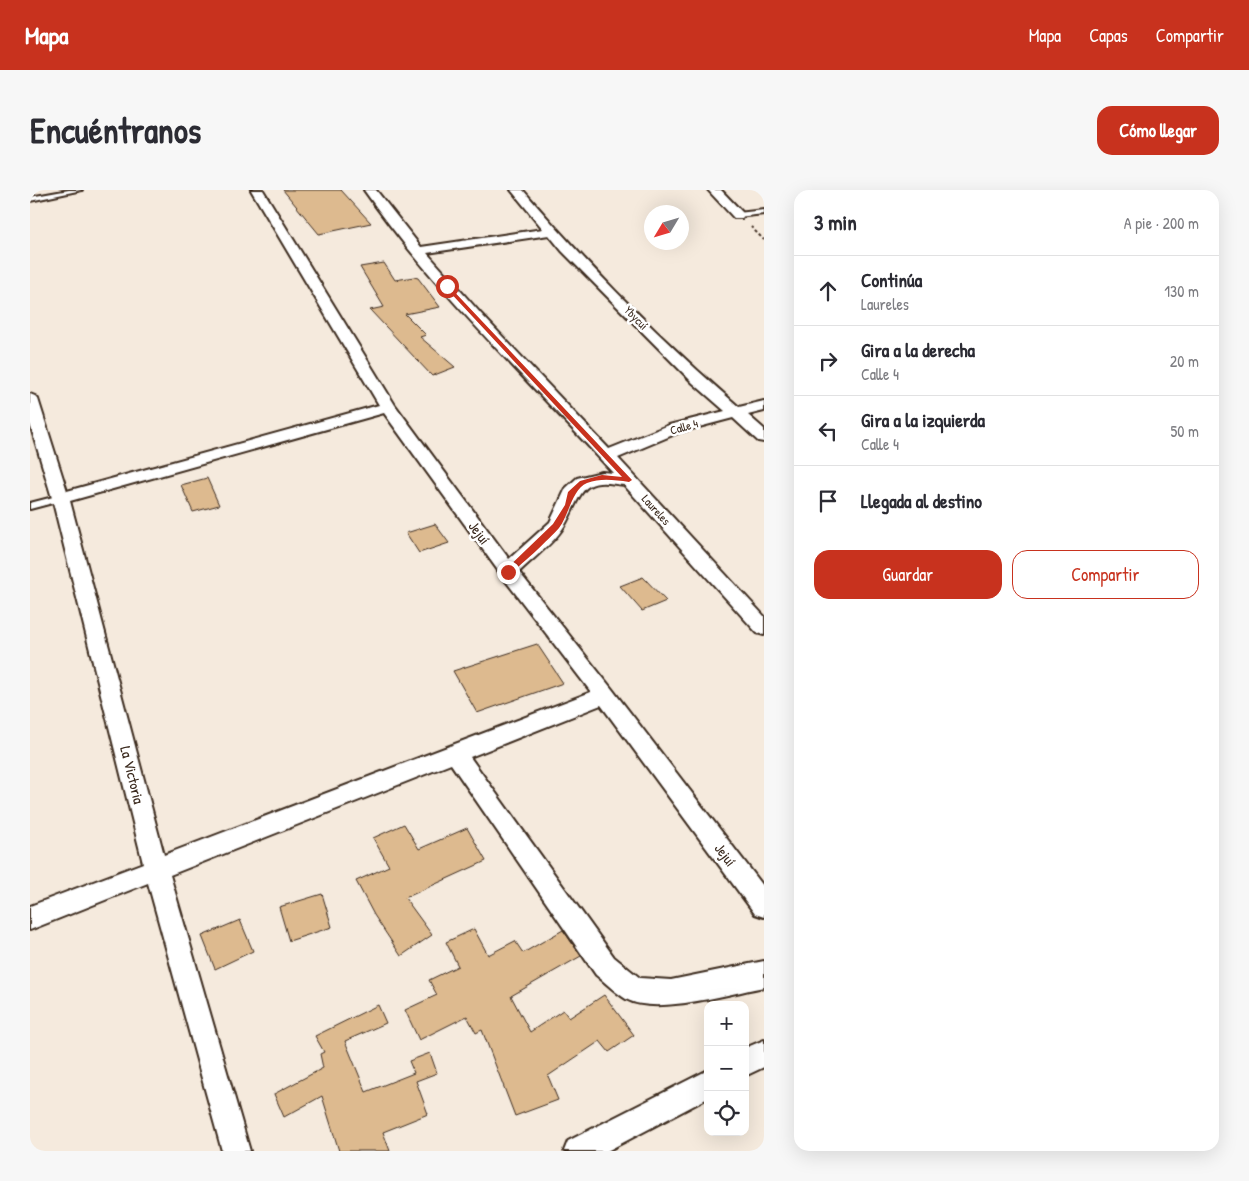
<!DOCTYPE html>
<html lang="es">
<meta charset="utf-8">
<style>
body{margin:0;font-family:"Patrick Hand",sans-serif;background:#f7f7f7;color:#2b2b33}
.controls{position:absolute;right:15px;bottom:15px;display:grid;overflow:hidden;border-radius:10px;box-shadow:0 5px 20px #0002}
.controls button{width:45px;height:45px;display:grid;place-items:center;padding:0;border:0;border-bottom:1px solid #e1e1e2;background:#fff;color:#2b2b33;font:25px sans-serif}
.compass{position:absolute;left:614px;top:15px;width:45px;height:45px;border-radius:50%;background:#fff;box-shadow:0 5px 20px #0002;rotate:232deg}
.stop{position:absolute;width:15px;height:15px;margin:-11px;border:4px solid #c8321e;border-radius:50%;background:#fff}
.stop.end{background:#c8321e;border-color:#fff;box-shadow:0 1px 5px #0008}
.list{margin:0;padding:0;list-style:none}
h2{display:flex;justify-content:space-between;align-items:center;height:65px;margin:0;padding:0 20px;font-size:21px}
h2 small{font-size:16px;font-weight:400;color:#7c7c81}
.list li{display:grid;grid-template-columns:32px 1fr auto;gap:15px;align-items:center;box-sizing:border-box;height:70px;padding:0 20px;border-top:1px solid #e1e1e2}
.list b{display:block;font-size:19px;white-space:nowrap}
.list p{margin:0;font-size:16px;white-space:nowrap;color:#7c7c81}
.list em{font-size:16px;font-style:normal;color:#7c7c81}
.actions{display:flex;gap:10px;padding:15px 20px}
.actions a{flex:1;padding:11px 0;border:1px solid #c8321e;border-radius:15px;text-align:center;font-size:18px;color:#c8321e}
.actions .main{background:#c8321e;color:#fff}
.icon{flex:none;width:28px;height:28px;fill:none;stroke:currentColor;stroke-width:2;stroke-linecap:round;stroke-linejoin:round}
.map{position:relative;flex:none;width:734px;height:961px;overflow:hidden;border-radius:15px}
header{display:flex;align-items:center;gap:30px;box-sizing:border-box;height:70px;padding:0 25px;background:#c8321e;color:#fff}
header strong{font-size:24px}
nav{display:flex;gap:28px;margin-inline-start:auto;font-size:18px}
.intro{display:flex;align-items:center;justify-content:space-between;box-sizing:border-box;height:120px;padding:0 30px}
h1{margin:0;font-size:35px}
.button{padding:12px 22px;border-radius:15px;background:#c8321e;color:#fff;font-size:18px;font-weight:700}
main{display:flex;gap:30px;padding:0 30px}
aside{flex:1;background:#fff;border-radius:15px;box-shadow:0 5px 20px #0002}
.map>svg:first-child{display:block}
.building{fill:#ddba8f;stroke:#3b2a1e}
.lines{fill:none;stroke-linecap:round;stroke-linejoin:round}
.lane-casing{stroke:#3b2a1e;stroke-width:4}
.street-casing{stroke:#3b2a1e;stroke-width:4}
.path{stroke:#3b2a1e;stroke-width:2;stroke-dasharray:3 2.5;stroke-linecap:butt}
.lane{fill:#fff;fill-rule:evenodd}
.street{fill:#fff;fill-rule:evenodd}
.route{fill:#c8321e}
.labels{text-anchor:middle;stroke-width:5;stroke-linejoin:round;paint-order:stroke}
.far-street-label{font-size:12px;fill:#3b2a1e;stroke:#fff}
.street-label{font-size:15px;fill:#3b2a1e;stroke:#fff}
</style>
<header>
<strong>Mapa</strong>
<nav><a>Mapa</a><a>Capas</a><a>Compartir</a></nav>
</header>
<div class="intro"><h1>Encuéntranos</h1><a class="button">Cómo llegar</a></div>
<main>
<div class="map">
<svg width="734" height="961" viewBox="0 0 734 961">
<rect width="100%" height="100%" fill="#f5eadd"/>
<filter id="ink" filterUnits="userSpaceOnUse"><feTurbulence type="fractalNoise" baseFrequency=".02" numOctaves="2"/><feDisplacementMap in="SourceGraphic" scale="10" xChannelSelector="R" yChannelSelector="G"/><feConvolveMatrix kernelMatrix="1 2 1 2 8 2 1 2 1" color-interpolation-filters="sRGB"/></filter>
<g filter="url(#ink)">
<g class="building">
<path d="M253,0H311L341,33L289,44Z"/>
<path d="M354,73L365,90L384,87L388,88L410,117L375,124L396,145L390,147L425,177L402,186L340,120L354,117L330,77Z"/>
<path d="M177,288L189,315L163,322L151,295Z"/>
<path d="M405,334L419,353L389,363L376,343Z"/>
<path d="M613,387L636,411L612,421L590,396Z"/>
<path d="M507,454L533,493L447,523L423,481Z"/>
<path d="M374,634L389,659L437,638L456,671L375,708L402,745L371,766L344,725L326,691L359,676L343,648Z"/>
<path d="M292,704L302,737L259,751L249,717Z"/>
<path d="M210,730L223,761L185,779L172,746Z"/>
<path d="M444,739L458,765L485,751L493,763L533,740L551,766L481,806L500,842L533,820L539,828L574,805L604,845L579,862L570,851L518,886L528,910L485,926L452,840L446,843L437,826L389,850L375,820L407,805L399,790L428,776L416,752Z"/>
<path d="M348,815L356,833L315,851L336,902L384,883L379,871L400,863L407,883L386,891L398,924L353,942L360,961H309L292,906L254,927L244,904L293,878L290,864L294,862L285,846Z"/>
</g>
<g class="lines">
<defs>
<g id="lane">
<path d="M39,0H52L0,11V7Z"/>
<path d="M734,20V24L708,27L705,25L708,23Z"/>
<path d="M31,305L35,308L34,310L0,319V313Z"/>
</g>
<g id="street">
<path d="M221,0H233L365,215L479,369L520,332L536,298L547,288L572,282L583,283C499,190 406,103 334,0H346L391,57L513,39L481,0H493C559,77 632,151 709,217L734,211V221L718,225L734,239V252L728,251L703,228L650,242L588,268L734,426V445L727,443L594,295C583,294 570,290 559,296C548,302 541,327 533,338C523,354 503,368 489,382L582,499L734,697V727L725,724L571,515L440,567L584,767L610,788L641,790L734,771V797C701,803 626,826 596,809C586,803 576,793 566,785L421,574L140,685L220,961H192L118,693L0,740V716L113,673L22,308L0,234V204L5,206L8,209L37,301L349,215ZM519,45L532,61L663,193L695,221L639,235L579,259L452,125L397,63ZM354,223L472,386L561,502L134,665L40,311Z"/>
<path d="M678,0H691L712,22L714,25L712,28H704Z"/>
<path d="M734,850V877L715,886V858Z"/>
<path d="M678,880V908L577,961H534L538,951Z"/>
</g>
</defs>
<use href="#lane" class="lane-casing"/>
<use href="#street" class="street-casing"/>
<path class="path" d="M721,37L734,50"/>
<use href="#lane" class="lane"/>
<use href="#street" class="street"/>
</g>
</g>
<path class="route" d="M417,94L602,290L599,292C584,290 571,288 557,293C542,299 539,325 529,338C521,347 487,380 478,384L475,383V380L523,334L535,315L538,302L550,291L572,285L592,287L415,97Z"/>
<g class="labels">
<g class="far-street-label">
<text transform="translate(606 128) rotate(45)" y="4">Ybycuí</text>
<text transform="translate(654 237) rotate(-16)" y="4">Calle 4</text>
<text transform="translate(626 320) rotate(48)" y="4">Laureles</text>
</g>
<g class="street-label">
<text transform="translate(449 343) rotate(54)" y="5">Jejuí</text>
<text transform="translate(102 585) rotate(76)" y="5">La Victoria</text>
<text transform="translate(695 665) rotate(53)" y="5">Jejuí</text>
</g>
</g>
</svg>
<div class="controls">
<button>+</button>
<button>−</button>
<button><svg class="icon" aria-label="locate" viewBox="0 0 24 24"><circle cx="12" cy="12" r="6"/><path d="M12 2v4M12 18v4M2 12h4M18 12h4"/></svg></button>
</div>
<svg class="compass" viewBox="-18 -18 36 36"><path d="M0-13l5 13h-10z" fill="#e53935"/><path d="M0 13l5-13h-10z" fill="#7c7c81"/></svg>
<div class="stop" style="left:417px;top:96px"></div>
<div class="stop end" style="left:478px;top:382px"></div>
</div>
<aside>
<h2>3 min<small>A pie · 200 m</small></h2>
<ul class="list">
<li><svg class="icon" aria-label="ahead" viewBox="0 0 24 24"><path d="M12 20V5M6 11l6-6 6 6"/></svg><div><b>Continúa</b><p>Laureles</p></div><em>130 m</em></li>
<li><svg class="icon" aria-label="right" viewBox="0 0 24 24"><path d="M7 20v-9h11M14 6l5 5-5 5"/></svg><div><b>Gira a la derecha</b><p>Calle 4</p></div><em>20 m</em></li>
<li><svg class="icon" aria-label="left" viewBox="0 0 24 24"><path d="M17 20v-9H6M10 6l-5 5 5 5"/></svg><div><b>Gira a la izquierda</b><p>Calle 4</p></div><em>50 m</em></li>
<li><svg class="icon" aria-label="arrive" viewBox="0 0 24 24"><path d="M6 21V4h12l-3 4 3 4H6"/></svg><div><b>Llegada al destino</b></div></li>
</ul>
<div class="actions"><a class="main">Guardar</a><a>Compartir</a></div>
</aside>
</main>
